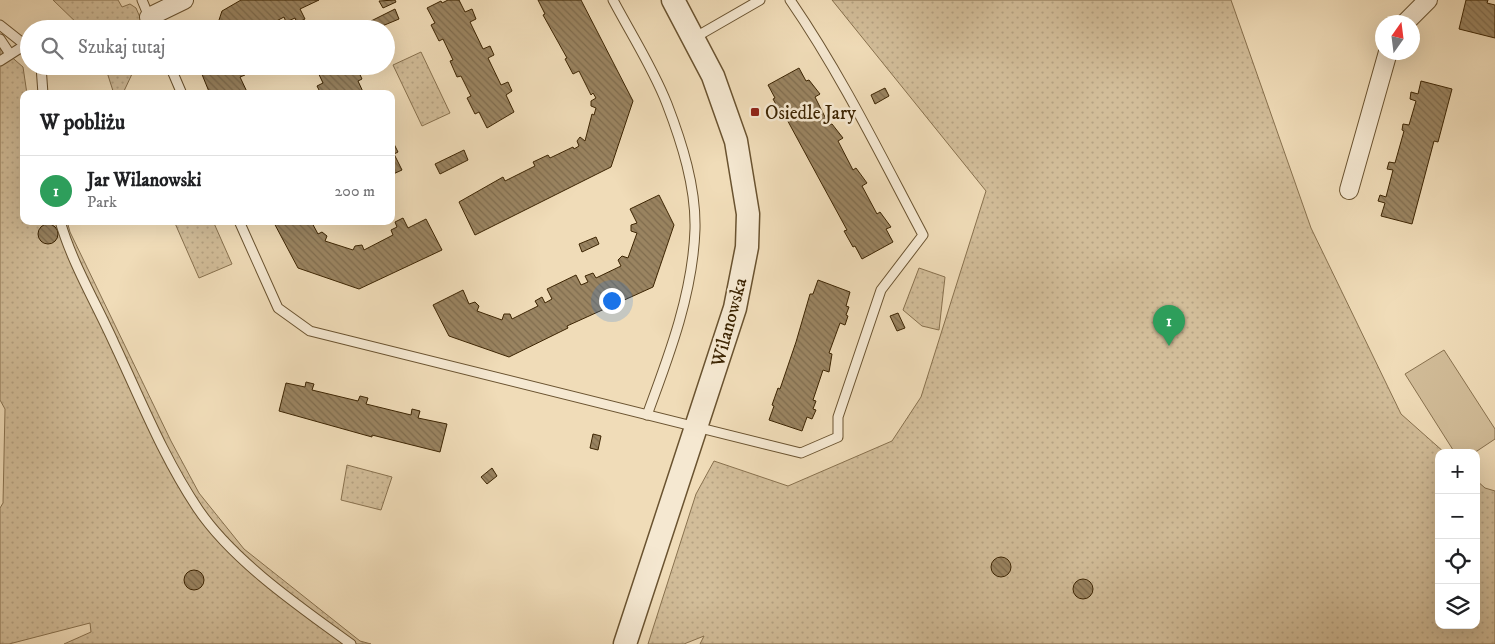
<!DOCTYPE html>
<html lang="pl">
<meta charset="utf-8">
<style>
body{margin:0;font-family:"IM FELL DW Pica",serif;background:#f6f6f6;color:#202124}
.controls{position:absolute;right:15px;bottom:15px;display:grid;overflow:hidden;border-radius:10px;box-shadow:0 5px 20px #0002}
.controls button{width:45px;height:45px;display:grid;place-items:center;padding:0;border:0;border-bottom:1px solid #e0e0e0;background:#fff;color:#202124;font:25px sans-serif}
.compass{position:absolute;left:1375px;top:15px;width:45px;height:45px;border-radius:50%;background:#fff;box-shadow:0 5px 20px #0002;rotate:14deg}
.you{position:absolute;left:611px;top:300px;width:18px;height:18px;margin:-12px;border:4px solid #fff;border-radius:50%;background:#1a73e8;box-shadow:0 0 0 8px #1a73e833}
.badge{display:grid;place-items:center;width:32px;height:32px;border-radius:50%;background:#8f2418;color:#fff;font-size:16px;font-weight:700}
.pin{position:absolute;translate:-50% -41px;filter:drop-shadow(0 1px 2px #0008)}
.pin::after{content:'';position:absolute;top:26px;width:18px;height:15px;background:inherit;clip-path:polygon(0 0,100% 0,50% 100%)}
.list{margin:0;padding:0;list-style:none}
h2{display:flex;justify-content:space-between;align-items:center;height:65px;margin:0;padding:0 20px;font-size:21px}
h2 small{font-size:16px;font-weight:400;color:#757577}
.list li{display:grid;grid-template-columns:32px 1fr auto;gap:15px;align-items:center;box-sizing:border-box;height:70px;padding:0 20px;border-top:1px solid #e0e0e0}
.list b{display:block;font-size:19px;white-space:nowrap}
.list p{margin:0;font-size:16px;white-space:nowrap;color:#757577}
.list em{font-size:16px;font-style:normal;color:#757577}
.icon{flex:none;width:28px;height:28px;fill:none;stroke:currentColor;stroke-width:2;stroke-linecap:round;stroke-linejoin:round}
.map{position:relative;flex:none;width:1495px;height:644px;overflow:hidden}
.search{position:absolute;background:#fff;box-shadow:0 5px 20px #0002;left:20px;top:20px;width:375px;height:55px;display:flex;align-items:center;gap:12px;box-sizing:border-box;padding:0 18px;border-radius:28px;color:#757577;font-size:19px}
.panel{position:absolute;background:#fff;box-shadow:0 5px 20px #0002;left:20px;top:90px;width:375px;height:135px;border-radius:10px}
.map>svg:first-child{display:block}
.grass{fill:url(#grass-dots);stroke:#88714e}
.pitch{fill:#d2bd99;stroke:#88714e}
.building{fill:url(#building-back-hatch);stroke:#3d2503}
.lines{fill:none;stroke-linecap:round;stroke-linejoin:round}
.service-casing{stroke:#6a5330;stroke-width:11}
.minor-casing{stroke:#6a5330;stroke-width:20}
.tertiary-casing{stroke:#6a5330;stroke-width:25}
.service{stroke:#f5e8d1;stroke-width:9}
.minor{stroke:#f5e8d1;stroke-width:18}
.tertiary{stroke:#f5e8d1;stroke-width:22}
.poi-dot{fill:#8f2418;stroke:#f5e8d1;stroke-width:2}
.labels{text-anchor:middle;stroke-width:5;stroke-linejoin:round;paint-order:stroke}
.poi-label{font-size:19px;fill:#3d2503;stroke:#f5e8d1;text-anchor:start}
.street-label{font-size:19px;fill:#3d2503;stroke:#f5e8d1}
</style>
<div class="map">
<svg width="1495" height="644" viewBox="0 0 1495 644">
<defs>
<pattern id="grass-dots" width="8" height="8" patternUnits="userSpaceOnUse" patternTransform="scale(1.25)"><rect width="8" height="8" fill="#d2bd99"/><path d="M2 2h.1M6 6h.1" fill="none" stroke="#b5a282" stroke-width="1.8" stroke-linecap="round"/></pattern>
<pattern id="building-back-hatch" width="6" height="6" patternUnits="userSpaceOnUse" patternTransform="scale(1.25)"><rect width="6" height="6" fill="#9a8461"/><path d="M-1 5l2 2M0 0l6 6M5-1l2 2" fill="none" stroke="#7f6c4e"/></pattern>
</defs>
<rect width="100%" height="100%" fill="#f0dcb8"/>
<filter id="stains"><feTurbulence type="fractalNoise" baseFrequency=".004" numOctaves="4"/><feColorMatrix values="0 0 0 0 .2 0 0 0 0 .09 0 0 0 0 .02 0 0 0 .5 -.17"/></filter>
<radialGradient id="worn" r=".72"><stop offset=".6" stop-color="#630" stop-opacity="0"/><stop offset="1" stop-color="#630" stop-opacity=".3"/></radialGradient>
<g class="grass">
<path d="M53,0H118L122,7L130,4L136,8L145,29H83Z"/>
<path d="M832,0H1231L1311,228L1401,414L1445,453H1439V625H1476V480L1485,488L1495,491V644H700L704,636L684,644H648L696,494L714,461L788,486L892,441L921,397L986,191Z"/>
<path d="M0,47L23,67L27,94H24V221H67L70,232L171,441L199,493L244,549L360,641L371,644H64L91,632L90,623L9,644H0V508L3,503L5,409L0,400Z"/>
<path d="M421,52L450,113L422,126L393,65Z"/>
<path d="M105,66H148V67L132,74L124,91L126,94H114Z"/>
<path d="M174,221H213L232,264L199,278Z"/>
<path d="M919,268L945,277L939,330L922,326L903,310Z"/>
<path d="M347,465L392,477L381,510L341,500Z"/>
</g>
<path class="pitch" d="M1444,350L1495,429V439L1474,453H1455L1405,374Z"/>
<g class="building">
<path d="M241,0H319L300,9L305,19L297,23L295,18L286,22L284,17L261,29H216L222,11Z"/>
<path d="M395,0L396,2L383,8L379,1Z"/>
<path d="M448,0H459L465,12L472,9L476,19L470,22L483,49L490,46L494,55L488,58L501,85L508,82L512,91L506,95L514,112L487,128L479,112L475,114L467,98L471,96L461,76L457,77L450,61L453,60L443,39L439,41L431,25L435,23L427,8L441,1L442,3Z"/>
<path d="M538,0H581L633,101L611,167L475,235L459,202L503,177L505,181L535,166L533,162L548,155L550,158L573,147L574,149L579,146L577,141L580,137L585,141L592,114L594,115L596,108L591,106V101L596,98L593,93L591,95L579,71L573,74L565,59L567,58L543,15L545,14Z"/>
<path d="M1466,0H1488L1487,3L1495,5V38L1459,29Z"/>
<path d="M395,9L399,19L375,29L371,21Z"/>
<path d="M203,66H240L244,69L245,75L240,77L248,94H210L201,72Z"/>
<path d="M315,66H356L362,79L358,81L364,94H321L317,86L323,83Z"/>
<path d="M799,68L806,81L809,80L820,94L815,97L829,125L832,124L843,138L838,141L853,170L856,168L867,183L862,186L877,214L880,212L891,227L886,229L893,242L862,259L855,246L853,247L844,231L847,230L823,186L784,114L782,115L773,99L775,98L768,85Z"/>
<path d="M1421,81L1452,89L1438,142L1434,141L1412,224L1381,216L1385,203L1378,201L1380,195L1386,197L1393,170L1387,169L1389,162L1395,163L1404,131L1402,130L1403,124L1409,125L1416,101L1410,99L1411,92L1418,94Z"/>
<path d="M885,88L889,96L875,104L871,95Z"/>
<path d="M391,138L398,152L394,154L402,170L391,175Z"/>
<path d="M464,150L468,160L440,174L435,164Z"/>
<path d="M659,195L674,225L653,287L567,326L568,328L509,357L449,336L433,305L463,290L469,304L475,302L479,306L477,311L502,320L504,314H510L512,319L538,306L535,301L542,297L545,303L552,299L547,289L576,275L581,285L588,282L585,276L593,273L596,278L621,266L618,260L622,256L628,258L637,233L631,231V225L637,223L630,209Z"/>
<path d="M403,218L408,228L426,219L442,250L359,289L298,268L273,221H311L318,234L322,232L327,236L325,241L353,250L355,246L362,245L364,250L393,235L391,230L397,227L395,222Z"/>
<circle cx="48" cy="234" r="10"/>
<path d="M596,237L599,244L582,252L579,244Z"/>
<path d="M818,280L850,292L846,306L849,307L846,315L848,316L845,325L840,323L829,353L832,354L829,372L823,370L813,400L816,401L813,409L816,410L812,419L807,417L802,431L769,420L774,406L772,405L778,388L780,389L796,342L810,294H813Z"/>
<path d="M898,313L905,328L897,331L890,316Z"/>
<path d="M306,382L314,384L312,390L358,401L360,396L368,398L366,404L411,415L412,409L420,411L418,418L447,424L440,452L372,435V437L279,411L286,383L305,387Z"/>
<path d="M593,434L601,436L598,450L590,448Z"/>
<path d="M492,468L497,476L487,484L481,477Z"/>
<circle cx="1001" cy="567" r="10"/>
<circle cx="194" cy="580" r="10"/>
<circle cx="1083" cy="589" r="10"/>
</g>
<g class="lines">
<defs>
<g id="service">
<path d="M142,0L154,29"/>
<path d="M613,0C631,34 653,68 667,104C682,143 696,187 695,229C693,293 669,356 647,415"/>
<path d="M0,25L29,48"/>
<path d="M694,38L760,0"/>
<path d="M0,39L10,54"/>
<path d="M0,61L25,45"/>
<path d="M41,66L43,94"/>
<path d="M170,66L182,94"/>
<path d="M60,221C72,263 96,303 114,343C140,398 163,457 198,509C233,561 300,607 351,644"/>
<path d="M239,221L278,308L310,331L801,453L838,437V417L881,290L923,235C881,156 841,74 790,0"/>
</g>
<g id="minor">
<path d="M149,17L184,0"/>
<path d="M1406,22L1428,0"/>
<path d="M1349,190L1388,52"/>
</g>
<path id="tertiary" d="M625,644L735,308L747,247L748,214L736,141L713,76L673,0"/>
</defs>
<use href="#service" class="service-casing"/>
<use href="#minor" class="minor-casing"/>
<use href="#tertiary" class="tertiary-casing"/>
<use href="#service" class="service"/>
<use href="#minor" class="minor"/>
<use href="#tertiary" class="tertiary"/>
</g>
<rect class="poi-dot" x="750" y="107" width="10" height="10" rx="2.5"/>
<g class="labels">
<g class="poi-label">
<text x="765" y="119">Osiedle Jary</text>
</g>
<g class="street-label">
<text transform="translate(728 322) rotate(-75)" y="7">Wilanowska</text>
</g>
</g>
<rect width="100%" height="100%" filter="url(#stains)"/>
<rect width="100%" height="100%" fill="url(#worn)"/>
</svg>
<div class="controls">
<button>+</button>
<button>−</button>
<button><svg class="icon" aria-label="locate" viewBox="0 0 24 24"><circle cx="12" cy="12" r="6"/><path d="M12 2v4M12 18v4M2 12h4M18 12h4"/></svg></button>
<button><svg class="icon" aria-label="layers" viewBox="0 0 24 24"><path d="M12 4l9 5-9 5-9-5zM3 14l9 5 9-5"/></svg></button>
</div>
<svg class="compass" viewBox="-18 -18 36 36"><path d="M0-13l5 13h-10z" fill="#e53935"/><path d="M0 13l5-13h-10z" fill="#757577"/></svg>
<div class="you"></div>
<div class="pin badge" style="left:1169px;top:346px;background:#2e9e5b">1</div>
<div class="search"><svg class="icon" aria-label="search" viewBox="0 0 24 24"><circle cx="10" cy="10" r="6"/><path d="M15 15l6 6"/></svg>Szukaj tutaj</div>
<section class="panel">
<h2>W pobliżu<small></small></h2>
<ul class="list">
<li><span class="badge" style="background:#2e9e5b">1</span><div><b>Jar Wilanowski</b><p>Park</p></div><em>200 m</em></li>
</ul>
</section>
</div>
